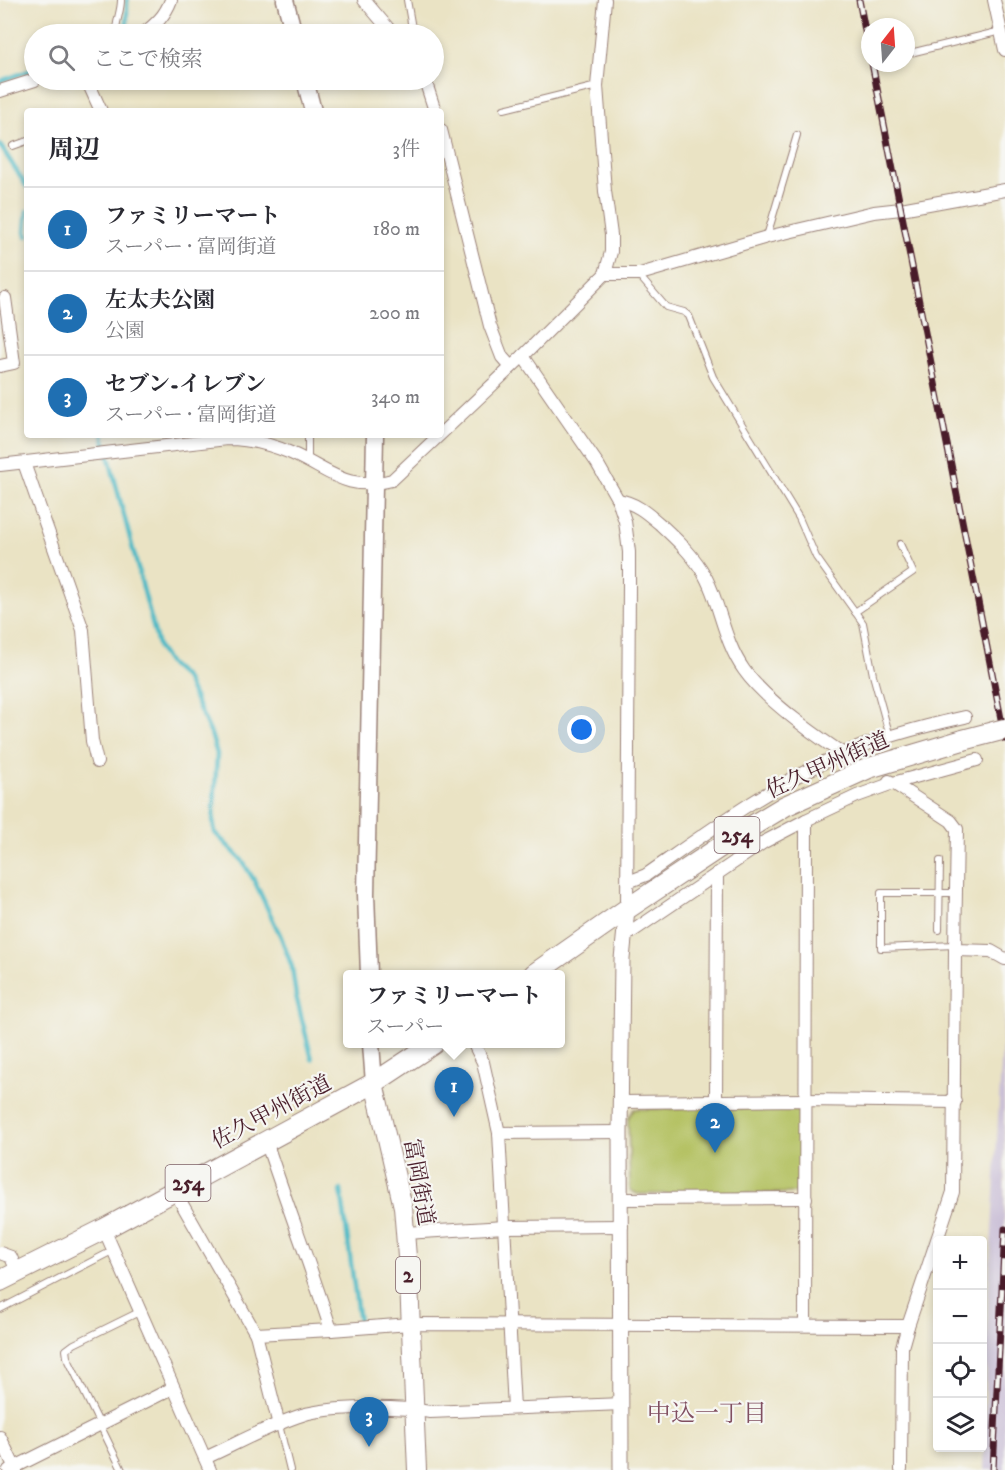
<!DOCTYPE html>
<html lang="ja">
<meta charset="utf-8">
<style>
body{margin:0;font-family:"IM FELL DW Pica","Noto Serif JP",serif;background:#f7f7f7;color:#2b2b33}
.controls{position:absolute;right:18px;bottom:18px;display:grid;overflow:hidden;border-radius:6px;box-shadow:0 3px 9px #0003}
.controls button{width:54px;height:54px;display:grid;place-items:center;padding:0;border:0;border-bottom:2px solid #e1e1e2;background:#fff;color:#2b2b33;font:30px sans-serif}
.compass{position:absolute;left:861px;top:18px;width:54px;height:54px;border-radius:50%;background:#fff;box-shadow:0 3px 9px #0003;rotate:17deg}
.you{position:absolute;left:582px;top:730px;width:21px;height:21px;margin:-15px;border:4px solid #fff;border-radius:50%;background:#1a73e8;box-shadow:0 0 0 9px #1a73e833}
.badge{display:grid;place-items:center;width:39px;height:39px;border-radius:50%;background:#1f6fb2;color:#fff;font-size:20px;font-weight:700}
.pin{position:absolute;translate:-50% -50px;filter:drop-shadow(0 2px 3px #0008)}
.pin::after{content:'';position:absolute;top:32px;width:21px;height:18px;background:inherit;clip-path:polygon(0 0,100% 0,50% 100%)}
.popup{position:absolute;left:343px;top:970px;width:222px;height:78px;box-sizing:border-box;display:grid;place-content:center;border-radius:6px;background:#fff;filter:drop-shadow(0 2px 4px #0005);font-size:20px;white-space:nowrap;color:#7c7c81}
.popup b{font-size:22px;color:#2b2b33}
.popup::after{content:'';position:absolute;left:50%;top:100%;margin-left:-12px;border:12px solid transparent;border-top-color:#fff}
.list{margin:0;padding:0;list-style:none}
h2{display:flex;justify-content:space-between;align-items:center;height:78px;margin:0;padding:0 24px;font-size:26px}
h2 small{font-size:20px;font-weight:400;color:#7c7c81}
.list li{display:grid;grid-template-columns:39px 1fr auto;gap:18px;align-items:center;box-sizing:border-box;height:84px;padding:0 24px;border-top:2px solid #e1e1e2}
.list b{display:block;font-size:22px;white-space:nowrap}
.list p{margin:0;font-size:20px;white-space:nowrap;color:#7c7c81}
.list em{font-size:20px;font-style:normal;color:#7c7c81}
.icon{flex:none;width:33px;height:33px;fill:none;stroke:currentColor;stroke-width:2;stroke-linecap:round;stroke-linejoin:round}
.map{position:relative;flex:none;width:1005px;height:1470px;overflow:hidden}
.search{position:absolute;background:#fff;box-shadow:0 3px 9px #0003;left:24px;top:24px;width:420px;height:66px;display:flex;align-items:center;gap:15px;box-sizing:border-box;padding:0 21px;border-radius:33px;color:#7c7c81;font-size:22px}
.panel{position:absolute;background:#fff;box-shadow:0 3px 9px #0003;left:24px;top:108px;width:420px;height:330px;border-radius:6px}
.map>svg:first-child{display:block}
.industrial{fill:#cabfd7}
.green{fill:#b5c265;stroke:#807048;stroke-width:1.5}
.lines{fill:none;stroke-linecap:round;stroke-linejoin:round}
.stream{stroke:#4cb9c5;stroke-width:4.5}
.service-casing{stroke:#9a8178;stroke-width:8}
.minor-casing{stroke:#9a8178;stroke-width:14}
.tertiary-casing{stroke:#9a8178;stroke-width:17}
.secondary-casing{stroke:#9a8178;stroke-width:19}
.primary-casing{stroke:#9a8178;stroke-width:20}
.trunk-casing{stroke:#9a8178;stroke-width:22}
.service{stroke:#fff;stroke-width:6}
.minor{stroke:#fff;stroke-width:12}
.tertiary{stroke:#fff;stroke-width:15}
.secondary{stroke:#fff;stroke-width:16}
.primary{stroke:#fff;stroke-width:18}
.trunk{stroke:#fff;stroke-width:20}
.rail-casing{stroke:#4a1f2b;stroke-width:7}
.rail{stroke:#f6f6f2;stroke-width:4.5;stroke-dasharray:14;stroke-linecap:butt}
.trunk-bridge-casing{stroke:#9a8178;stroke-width:22;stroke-linecap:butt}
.trunk-bridge{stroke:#fff;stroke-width:20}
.labels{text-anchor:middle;stroke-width:4.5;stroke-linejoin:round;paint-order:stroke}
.shield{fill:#f6f6f2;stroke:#7e6067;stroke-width:1.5}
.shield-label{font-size:21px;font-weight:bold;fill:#4a1f2b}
.street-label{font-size:22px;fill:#4a1f2b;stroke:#f6f6f2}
.neighbourhood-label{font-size:24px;fill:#814f61;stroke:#f6f6f2}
</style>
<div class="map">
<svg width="1005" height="1470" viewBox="0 0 1005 1470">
<rect width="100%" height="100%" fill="#f6f6f2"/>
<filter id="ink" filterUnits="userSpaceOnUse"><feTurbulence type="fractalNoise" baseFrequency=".0167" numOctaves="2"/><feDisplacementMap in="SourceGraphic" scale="12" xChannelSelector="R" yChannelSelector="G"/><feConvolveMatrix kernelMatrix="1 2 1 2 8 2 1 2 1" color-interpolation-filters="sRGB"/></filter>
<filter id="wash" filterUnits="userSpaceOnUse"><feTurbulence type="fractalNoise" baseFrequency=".008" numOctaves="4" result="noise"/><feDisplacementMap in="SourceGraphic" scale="24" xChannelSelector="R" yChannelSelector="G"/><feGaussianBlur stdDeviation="1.35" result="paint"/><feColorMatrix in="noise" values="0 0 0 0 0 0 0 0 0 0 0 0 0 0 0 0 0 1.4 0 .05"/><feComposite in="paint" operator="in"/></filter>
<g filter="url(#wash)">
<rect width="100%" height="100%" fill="#eae3c4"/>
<path class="industrial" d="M1004,1008L1005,1470H984L988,1305Z"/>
<path class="green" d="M793,1108L800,1114L801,1189L795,1193L637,1194L630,1190L628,1118L634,1109Z"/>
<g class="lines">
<g class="stream">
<path d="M125,34L127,23V0"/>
<path d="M0,81L34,69"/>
<path d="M0,145L27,187"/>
<path d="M27,211L25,232L27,236"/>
<path d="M103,435L159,649L169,664L185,678L211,734L217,754L213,820L215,833L241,859L254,880L281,937L292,967L296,996L312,1059"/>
<path d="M341,1190L359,1322"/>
</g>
</g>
</g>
<g filter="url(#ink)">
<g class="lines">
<defs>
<g id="service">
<path d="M407,0L413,34"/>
<path d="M116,34C115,23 121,12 121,0"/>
<path d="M906,54L1001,31"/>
<path d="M504,109L597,86"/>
<path d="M13,146L27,141"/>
<path d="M767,236L797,135"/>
<path d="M640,274L642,279L666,307L684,312L689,316L713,377L799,518L816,557L863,623L873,675L890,737"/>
<path d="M308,435V461"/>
<path d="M855,612L913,572L900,544"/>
<path d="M939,930L940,861"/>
<path d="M955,945L881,948V893H955"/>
<path d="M0,1309L112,1251"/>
<path d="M279,1425L290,1470"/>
<path d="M122,1470L67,1357L66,1350L74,1344L139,1312"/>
</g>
<g id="minor">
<path d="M364,0L393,34"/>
<path d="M994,0L1005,50"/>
<path d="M143,34C156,24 165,16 171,0"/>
<path d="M87,80L101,111"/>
<path d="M425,80L435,111"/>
<path d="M0,91L35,80"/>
<path d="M441,130L490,326L502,357L511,367"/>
<path d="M605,274L611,252V235L605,191L597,86L605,0"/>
<path d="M523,356L597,463L618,500L625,521L629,552V584L627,909"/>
<path d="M0,366L14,363L5,298"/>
<path d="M24,463L83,630L92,741L97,762"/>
<path d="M0,465L227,439C250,439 270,444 291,453C330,470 345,492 392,480L523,356L605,274H640L767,237L874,212L901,209L1005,190"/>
<path d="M618,500C636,503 647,513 661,525C675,538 690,552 701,569C720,599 722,639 744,670C765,700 821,740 853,760"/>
<path d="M889,781L893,783L977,760"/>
<path d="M628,882L646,875C709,831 771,785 842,754C881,737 924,726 965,717"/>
<path d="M624,937L764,842L806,820"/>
<path d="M474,1044L483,1062L499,1133L514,1408"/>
<path d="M716,1101L717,873"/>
<path d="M621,1102L806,1100L955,1102"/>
<path d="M499,1133L620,1132"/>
<path d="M266,1141C287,1205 311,1267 331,1330"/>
<path d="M174,1190L256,1334L279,1425"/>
<path d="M621,1199L806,1198"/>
<path d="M104,1229L210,1470"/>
<path d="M405,1233L505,1227L622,1226"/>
<path d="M0,1253L11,1257L17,1272"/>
<path d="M805,1325L806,820L857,796L893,783L951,821L957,829L955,950L991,951L1005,959"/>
<path d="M908,1326L953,1192L955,950"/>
<path d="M256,1334L331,1330L410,1324L908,1326L902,1347L901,1470"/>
<path d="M0,1437L16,1470"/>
<path d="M205,1458C236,1444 268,1426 302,1415C332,1406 398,1406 430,1412L622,1404"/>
<path d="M9,1470L173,1388"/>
</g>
<path id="tertiary" d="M621,1470L620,1132L622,959L627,909"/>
<g id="secondary">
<path d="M285,0L294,34"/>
<path d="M305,80L313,111"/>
<path d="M369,974L366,894L375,435"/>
<path d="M371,1044L374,1083"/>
</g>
<path id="primary" d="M374,1083L403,1207L409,1282L417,1470"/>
<g id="trunk">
<path d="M534,974L627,909L747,829L785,806L869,768L963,740"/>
<path d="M0,1281L104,1229L374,1083L433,1044"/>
</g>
</defs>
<use href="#service" class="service-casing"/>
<use href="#minor" class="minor-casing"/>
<use href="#tertiary" class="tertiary-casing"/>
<use href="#secondary" class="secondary-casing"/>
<use href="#primary" class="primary-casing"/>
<use href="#trunk" class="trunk-casing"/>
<use href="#service" class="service"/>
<use href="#minor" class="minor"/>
<use href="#tertiary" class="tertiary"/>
<use href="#secondary" class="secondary"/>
<use href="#primary" class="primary"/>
<use href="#trunk" class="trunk"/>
<defs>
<g id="rail">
<path d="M859,0L870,56"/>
<path d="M872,63L1005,739"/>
<path d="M993,1470L1005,1229"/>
</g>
</defs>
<use href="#rail" class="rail-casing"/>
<use href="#rail" class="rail"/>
<defs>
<path id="trunk-bridge" d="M963,740L1005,729"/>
</defs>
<use href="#trunk-bridge" class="trunk-bridge-casing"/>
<use href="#trunk-bridge" class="trunk-bridge"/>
</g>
</g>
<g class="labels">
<g class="shield">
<rect x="714.5" y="817" width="45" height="36" rx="4.5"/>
<rect x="165.5" y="1165" width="45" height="36" rx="4.5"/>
<rect x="396" y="1257" width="24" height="36" rx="4.5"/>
</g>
<g class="shield-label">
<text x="737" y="842">254</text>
<text x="188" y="1190">254</text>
<text x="408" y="1282">2</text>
</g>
<g class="street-label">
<text transform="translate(827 764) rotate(-24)" y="8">佐久甲州街道</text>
<text transform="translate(271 1111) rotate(-28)" y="8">佐久甲州街道</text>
<text transform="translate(420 1182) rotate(80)" y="8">富岡街道</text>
</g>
<g class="neighbourhood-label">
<text x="707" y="1421">中込一丁目</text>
</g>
</g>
</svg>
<div class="controls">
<button>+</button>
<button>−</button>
<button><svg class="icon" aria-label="locate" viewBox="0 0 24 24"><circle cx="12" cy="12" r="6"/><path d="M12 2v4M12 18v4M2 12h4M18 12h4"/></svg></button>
<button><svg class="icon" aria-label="layers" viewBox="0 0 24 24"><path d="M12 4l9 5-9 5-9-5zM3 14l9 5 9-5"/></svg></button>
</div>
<svg class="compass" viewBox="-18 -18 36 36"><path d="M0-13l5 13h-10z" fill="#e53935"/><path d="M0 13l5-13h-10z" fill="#7c7c81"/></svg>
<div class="you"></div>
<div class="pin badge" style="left:454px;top:1117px">1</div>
<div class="popup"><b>ファミリーマート</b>スーパー</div>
<div class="pin badge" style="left:715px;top:1153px">2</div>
<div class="pin badge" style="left:369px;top:1447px">3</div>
<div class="search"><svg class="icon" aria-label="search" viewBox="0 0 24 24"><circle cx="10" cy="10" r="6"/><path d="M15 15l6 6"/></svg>ここで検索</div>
<section class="panel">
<h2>周辺<small>3件</small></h2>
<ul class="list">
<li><span class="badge">1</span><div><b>ファミリーマート</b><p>スーパー · 富岡街道</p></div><em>180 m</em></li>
<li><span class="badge">2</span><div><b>左太夫公園</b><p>公園</p></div><em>200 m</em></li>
<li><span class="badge">3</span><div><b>セブン-イレブン</b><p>スーパー · 富岡街道</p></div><em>340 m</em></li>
</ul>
</section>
</div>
